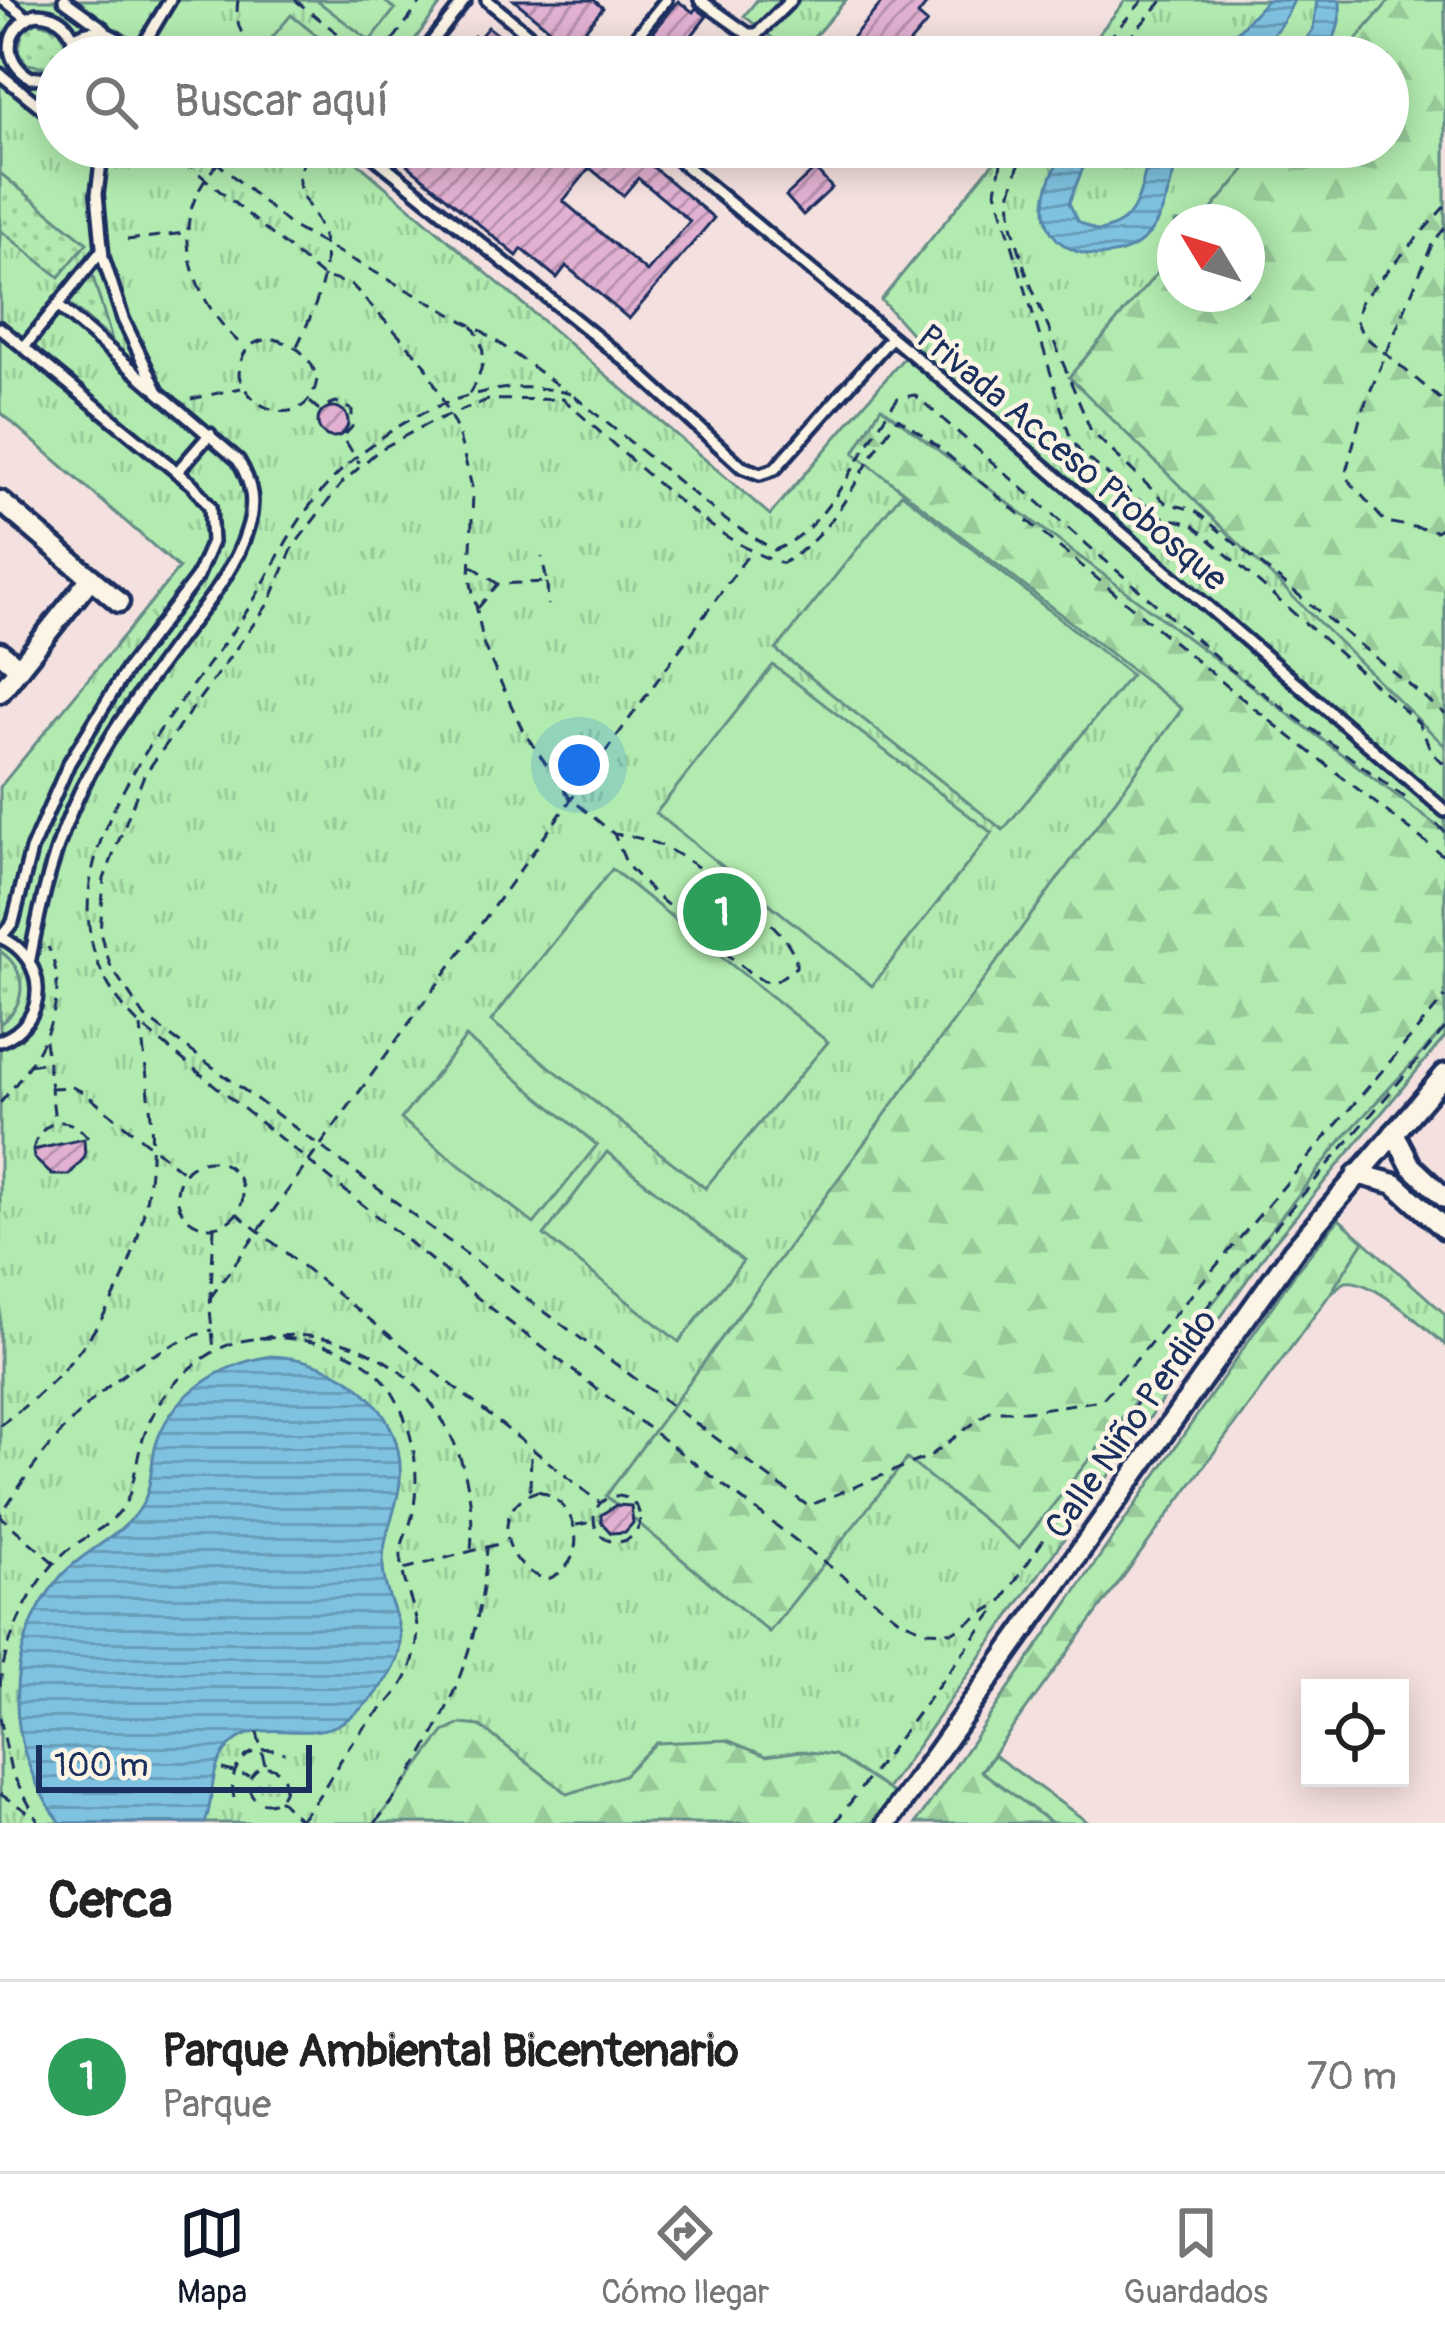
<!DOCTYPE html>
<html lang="es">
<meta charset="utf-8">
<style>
body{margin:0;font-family:Pangolin,sans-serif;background:#f2f2f2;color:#222}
.controls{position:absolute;right:36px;bottom:36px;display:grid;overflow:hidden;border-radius:0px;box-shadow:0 6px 30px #0003}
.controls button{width:108px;height:108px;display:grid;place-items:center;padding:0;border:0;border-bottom:3px solid #e0e0e0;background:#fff;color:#222;font:60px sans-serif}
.compass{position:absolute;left:1157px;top:204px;width:108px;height:108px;border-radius:50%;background:#fff;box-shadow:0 6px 30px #0003;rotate:308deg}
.scale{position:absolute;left:36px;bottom:30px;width:276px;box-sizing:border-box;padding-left:12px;border:6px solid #1b2f5e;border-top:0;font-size:33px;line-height:42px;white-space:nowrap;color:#1b2f5e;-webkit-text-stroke:9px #fcf5e5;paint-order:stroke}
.you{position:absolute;left:579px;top:765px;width:42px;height:42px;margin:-30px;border:9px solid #fff;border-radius:50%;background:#1a73e8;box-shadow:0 0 0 18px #1a73e833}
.badge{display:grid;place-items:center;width:78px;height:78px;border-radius:50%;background:#111827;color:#fff;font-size:39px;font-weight:700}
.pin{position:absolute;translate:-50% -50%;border:6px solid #fff;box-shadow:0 3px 12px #0006}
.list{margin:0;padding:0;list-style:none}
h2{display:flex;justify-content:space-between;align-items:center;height:156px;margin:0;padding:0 48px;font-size:51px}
h2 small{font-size:39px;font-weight:400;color:#767676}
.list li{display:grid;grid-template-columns:78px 1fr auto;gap:36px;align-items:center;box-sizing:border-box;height:192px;padding:0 48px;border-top:3px solid #e0e0e0}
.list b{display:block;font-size:45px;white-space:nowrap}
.list p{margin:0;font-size:39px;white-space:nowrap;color:#767676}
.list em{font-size:39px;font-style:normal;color:#767676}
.icon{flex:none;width:66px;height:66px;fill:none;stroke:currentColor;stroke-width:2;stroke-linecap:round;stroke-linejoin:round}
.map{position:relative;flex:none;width:1445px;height:1823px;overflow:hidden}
.search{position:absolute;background:#fff;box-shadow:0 6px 30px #0003;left:36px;right:36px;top:36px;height:132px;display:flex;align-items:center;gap:30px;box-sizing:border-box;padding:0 42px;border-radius:66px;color:#767676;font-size:45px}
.sheet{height:348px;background:#fff}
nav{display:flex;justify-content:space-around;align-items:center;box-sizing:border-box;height:168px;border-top:3px solid #e0e0e0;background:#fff;font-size:33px;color:#767676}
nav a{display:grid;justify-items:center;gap:6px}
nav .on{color:#111827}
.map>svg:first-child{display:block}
.grass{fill:url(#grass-tufts);stroke:#668d86;stroke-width:3;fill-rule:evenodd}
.forest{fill:url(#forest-firs);stroke:#668d86;stroke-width:3}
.garden{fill:url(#garden-dots);stroke:#668d86;stroke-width:3}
.pitch{fill:#b1ebaf;stroke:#668d86;stroke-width:3}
.water{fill:url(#water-rules);stroke:#5787ac;stroke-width:3}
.building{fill:url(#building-hatch);stroke:#1b2f5e;stroke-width:3;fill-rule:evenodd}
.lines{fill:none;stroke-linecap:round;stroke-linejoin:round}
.lane-casing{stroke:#1b2f5e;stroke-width:18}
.street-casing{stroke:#1b2f5e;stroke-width:27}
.path{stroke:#1b2f5e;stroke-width:3;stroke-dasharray:12 9;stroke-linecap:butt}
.lane{stroke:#fcf5e5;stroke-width:9}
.street{stroke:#fcf5e5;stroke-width:18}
.labels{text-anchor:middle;stroke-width:9;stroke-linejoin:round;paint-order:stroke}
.street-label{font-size:36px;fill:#1b2f5e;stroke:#fcf5e5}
</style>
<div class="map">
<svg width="1445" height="1823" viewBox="0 0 1445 1823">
<defs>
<pattern id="grass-tufts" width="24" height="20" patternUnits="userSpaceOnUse" patternTransform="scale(3)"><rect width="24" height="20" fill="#b1ebaf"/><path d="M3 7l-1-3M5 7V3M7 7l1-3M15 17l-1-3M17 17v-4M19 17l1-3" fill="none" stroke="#98ca99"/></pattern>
<pattern id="forest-firs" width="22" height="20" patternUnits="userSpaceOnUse" patternTransform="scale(3)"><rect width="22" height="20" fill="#b1ebaf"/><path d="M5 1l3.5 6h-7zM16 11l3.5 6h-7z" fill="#98ca99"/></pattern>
<pattern id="garden-dots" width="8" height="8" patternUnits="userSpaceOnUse" patternTransform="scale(3)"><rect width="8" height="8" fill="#b1ebaf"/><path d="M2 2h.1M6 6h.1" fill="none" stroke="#98ca99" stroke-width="1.8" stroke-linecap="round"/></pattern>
<pattern id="water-rules" width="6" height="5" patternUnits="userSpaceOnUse" patternTransform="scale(3)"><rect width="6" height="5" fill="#7fc2e0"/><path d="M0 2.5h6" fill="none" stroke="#679eb9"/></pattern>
<pattern id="building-hatch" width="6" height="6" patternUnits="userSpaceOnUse" patternTransform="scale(3)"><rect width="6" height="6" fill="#e2b1d1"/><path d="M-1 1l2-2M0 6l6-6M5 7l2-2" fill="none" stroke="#b690ad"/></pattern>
</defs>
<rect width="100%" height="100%" fill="#f4e1df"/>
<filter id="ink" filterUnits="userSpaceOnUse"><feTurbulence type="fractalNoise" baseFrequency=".00833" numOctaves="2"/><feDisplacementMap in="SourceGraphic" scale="24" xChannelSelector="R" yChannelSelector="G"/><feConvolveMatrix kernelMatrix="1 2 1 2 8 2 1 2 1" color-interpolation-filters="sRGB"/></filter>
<g filter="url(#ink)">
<g class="grass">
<path d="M0,0H444L402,57H57V147H339L770,515L918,341L881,300L1006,147H1388V57H1080L1126,0H1445V1037L1271,1246L863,1823H0V787L179,568L0,412ZM1175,222H1247V294H1175Z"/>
<path d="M757,0H846L797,57L744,16Z"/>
<path d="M1364,1241L1445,1314V1345C1427,1329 1367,1273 1343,1283C1339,1285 1332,1294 1328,1297Z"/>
<path d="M994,1755L1089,1823H1052L981,1772Z"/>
</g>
<g class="forest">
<path d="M1390,0H1445V746L1069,377L1175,252V294H1247V222H1201L1264,147H1388V57H1341Z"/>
<path d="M881,407L1445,832V1028L1345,1136L1019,1548L907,1459L769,1632L606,1496L1182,709L854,453Z"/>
<path d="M1339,1219L1364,1241L1328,1297L981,1771L1052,1823H916L1298,1269Z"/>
<path d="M461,1724L480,1726L568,1794L624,1775L656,1743L727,1740L766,1756L801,1751L835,1755L893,1793L872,1823H375L444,1732Z"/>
</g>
<g class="garden">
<path d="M37,22L59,29L65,43L62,57H57V63L49,68L27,64L18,52L23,30Z"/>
<path d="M0,173L87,243L59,277L0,230Z"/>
<path d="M92,274L112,340L69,304Z"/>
<path d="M0,951C28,971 28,1003 0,1024Z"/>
</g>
<g class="pitch">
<path d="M316,0H383L395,9L370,41Z"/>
<path d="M291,15L343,57H279L265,46Z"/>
<path d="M902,493L1131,675L1003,830L776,650Z"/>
<path d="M773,665L992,833L872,986L656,813Z"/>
<path d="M612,869L828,1042L705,1188L491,1021Z"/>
<path d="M466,1037L597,1145L534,1224L401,1119Z"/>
<path d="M607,1152L743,1261L679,1342L544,1235Z"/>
</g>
<g class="water">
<path d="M1267,0H1294C1267,63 1233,57 1175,57L1237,32Z"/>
<path d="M1317,0H1340C1342,21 1335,39 1325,57H1294L1313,29Z"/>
<path d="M1067,147H1099L1082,170L1069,203L1078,221L1097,231C1144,225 1139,183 1152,147H1183C1170,175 1168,212 1148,235C1123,266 1056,262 1046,219C1041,194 1054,167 1067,147Z"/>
<path d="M271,1356C339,1358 406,1407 400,1481C398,1509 383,1534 383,1562C382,1608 422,1633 383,1684C371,1701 353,1718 335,1726C297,1742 252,1713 224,1753C209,1774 214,1800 205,1823H61C4,1751 0,1647 61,1576C84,1550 119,1538 139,1510C152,1491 150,1470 155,1448C169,1395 221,1364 271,1356Z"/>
</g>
<g class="building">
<path d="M514,0H594L603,8L564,56L553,44L559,37Z"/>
<path d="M884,0H930L918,15L927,23L898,57H836Z"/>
<path d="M678,1L693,12L696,8L707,16L675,57H634Z"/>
<path d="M488,27L527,57H457L474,36L478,39Z"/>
<path d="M386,147H535L547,156L554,147H629L714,218L629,319L566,266L557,278L522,249L517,256ZM590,168L623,196L638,178L690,221L647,272L563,201Z"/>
<path d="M815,169L832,188L803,215L786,196Z"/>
<circle cx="333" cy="422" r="15"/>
<path d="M84,1139L85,1157L69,1175H52L34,1158L33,1150Z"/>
<path d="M616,1505L631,1506L633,1523L625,1532L611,1533L601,1522V1515Z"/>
</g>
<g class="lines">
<defs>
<g id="lane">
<path d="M4,0L27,18"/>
<path d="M64,0L104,29"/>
<path d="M487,0L555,57"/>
<path d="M700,0L748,34H757L791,0"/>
<path d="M74,38C99,21 117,38 138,53"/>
<path d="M136,57L170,0"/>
<path d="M420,57L465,0"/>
<path d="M620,57L666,0"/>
<path d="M0,74L57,120"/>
<path d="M57,76L31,78C1,61 4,27 36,14C62,14 77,31 74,57"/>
<path d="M362,147L626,361L742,467L760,474L775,469L891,338"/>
<path d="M663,147L985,415L1445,811"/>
<path d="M58,306L154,388"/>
<path d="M0,328L193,485L210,507L212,542L197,577L127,669L69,763L31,850L13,922L1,937"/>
<path d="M24,347L102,250"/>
<path d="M177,472L210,434"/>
<path d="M30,959C41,900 54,846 80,792C107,737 143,688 180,638C205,605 235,571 247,530C256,504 252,483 238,460L158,392L123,319L103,257L97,194L103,147"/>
<path d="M0,1041C51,1022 48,957 0,937"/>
</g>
<g id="street">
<path d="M0,501L119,602"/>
<path d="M0,652L19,668"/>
<path d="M0,692L91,578"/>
<path d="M1394,1133L1411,1166L1445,1198"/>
<path d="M1357,1174L1395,1184L1445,1229"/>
<path d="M887,1823L1293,1251L1445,1074"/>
</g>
</defs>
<use href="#lane" class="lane-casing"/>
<use href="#street" class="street-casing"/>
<g class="path">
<path d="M238,0C234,27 243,41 264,57"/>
<path d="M295,0L368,57"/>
<path d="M380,57L423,0"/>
<path d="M1093,57L1143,0"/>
<path d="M1112,57L1163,0"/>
<path d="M167,147L322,276L352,285L425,364L458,432L473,491L470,579L477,610L484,646L523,731L570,798L614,834L627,865L654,894L749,972L763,981L775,982L796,967C800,931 699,866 668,849C651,840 633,836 614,834"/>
<path d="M199,147L291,226L482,331L566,391"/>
<path d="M232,147C222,159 210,171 202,185C168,239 200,310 244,347"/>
<path d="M1015,147L1001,163L996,191L1070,437L1080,452L1159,516L1192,524L1419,723L1432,753L1445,764"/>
<path d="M1035,147L1018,167L1010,196L1012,225L1027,276L1091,431L1166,503L1194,510L1445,714"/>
<path d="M1445,206L1361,301L1356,319L1362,334L1445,403"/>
<path d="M1445,228L1433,242L1362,411L1345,476L1385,522L1436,531L1445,526"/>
<path d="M127,240L185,233"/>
<path d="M274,339C297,345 311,356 317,379C310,429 250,416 239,375C240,352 250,339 274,339Z"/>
<path d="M297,346C312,315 334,269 322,234C310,197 282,189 313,147"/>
<path d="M469,394C484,369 490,351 472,326"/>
<path d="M571,394C475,367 366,431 309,507C281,544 265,587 238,624C158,735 9,896 140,1025L483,1302L899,1619L926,1631L953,1632L1001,1602L1184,1334L1445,1028"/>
<path d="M574,396L727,521L774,550C829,531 863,443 898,398L915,395L1229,668L1411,802"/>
<path d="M191,399L241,388"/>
<path d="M310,402L318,409L336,402L352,410V427L343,437L359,463"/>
<path d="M472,566L498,584L547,582L542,557"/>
<path d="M547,583L548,605"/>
<path d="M478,608L498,584"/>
<path d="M1437,824L1445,832"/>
<path d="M1445,857L1255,709L926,437L898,418C859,467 840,531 783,563C716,547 618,446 563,399L488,400L429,423L379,450L342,483L293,547L269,603L144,775L104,879L100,933L111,967L145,1017L808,1506L930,1456L990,1411H1027L1102,1400L1445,997"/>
<path d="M45,1040L55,1121"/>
<path d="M29,1065L48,1062"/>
<path d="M51,1088L72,1087L83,1092L182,1171"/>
<path d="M0,1103C36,1062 75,1002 48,947"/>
<path d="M33,1150C40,1119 69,1112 88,1138L84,1139"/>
<circle cx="210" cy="1194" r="33"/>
<path d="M236,1213L600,1503"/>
<path d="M214,1228L210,1309L214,1350"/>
<path d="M210,1298L751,551"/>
<path d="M259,1338C392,1317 482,1424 471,1551"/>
<path d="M0,1425C103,1352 157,1246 151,1118C149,1088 144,1057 141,1027"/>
<path d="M530,1490L531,1452"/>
<path d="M538,1491C580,1501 592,1563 548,1579C503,1571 488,1505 538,1491Z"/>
<circle cx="617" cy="1519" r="23"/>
<path d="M576,1525L594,1522"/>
<path d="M54,1563L0,1516C51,1435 117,1358 212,1330"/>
<path d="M404,1569L506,1542"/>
<path d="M0,1686C4,1642 29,1588 61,1556C80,1537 110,1529 124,1505C132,1493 134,1476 137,1462C143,1432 155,1403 177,1381C193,1365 214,1348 237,1342C278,1331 343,1342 375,1371C398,1392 412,1431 415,1461C417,1480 416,1505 410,1524C405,1537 400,1544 401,1558C404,1600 428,1618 412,1664C400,1699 379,1707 358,1735C335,1764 323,1798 296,1823"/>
<path d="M0,1717L11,1771L39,1823"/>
<path d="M257,1732L265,1765"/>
<circle cx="267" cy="1785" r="18"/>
<path d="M222,1769L249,1776"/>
<path d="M0,1794L29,1813"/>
<path d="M234,1798C226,1764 252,1740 285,1753"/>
<path d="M279,1799L303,1823"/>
<path d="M375,1823C438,1745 482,1649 487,1547"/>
<path d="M835,1823L996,1609"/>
</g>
<use href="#lane" class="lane"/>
<use href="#street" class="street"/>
</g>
</g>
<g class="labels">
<g class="street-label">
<text transform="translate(1073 457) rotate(40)" y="13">Privada Acceso Probosque</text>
<text transform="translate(1130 1423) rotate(-55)" y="13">Calle Niño Perdido</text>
</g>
</g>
</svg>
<div class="controls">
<button><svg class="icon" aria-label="locate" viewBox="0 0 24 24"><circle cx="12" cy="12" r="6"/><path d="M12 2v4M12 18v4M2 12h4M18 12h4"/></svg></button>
</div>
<svg class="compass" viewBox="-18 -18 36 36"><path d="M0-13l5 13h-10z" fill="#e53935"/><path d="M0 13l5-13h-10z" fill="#767676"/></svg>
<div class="scale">100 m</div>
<div class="you"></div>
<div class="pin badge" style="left:722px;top:912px;background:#2e9e5b">1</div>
<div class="search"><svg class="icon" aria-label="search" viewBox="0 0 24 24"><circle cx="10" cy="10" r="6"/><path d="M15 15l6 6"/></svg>Buscar aquí</div>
</div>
<section class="sheet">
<h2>Cerca<small></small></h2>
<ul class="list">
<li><span class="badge" style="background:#2e9e5b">1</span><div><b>Parque Ambiental Bicentenario</b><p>Parque</p></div><em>70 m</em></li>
</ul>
</section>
<nav>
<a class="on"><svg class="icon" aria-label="map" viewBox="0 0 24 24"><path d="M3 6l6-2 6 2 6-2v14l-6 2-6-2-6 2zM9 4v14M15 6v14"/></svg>Mapa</a>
<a><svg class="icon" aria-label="directions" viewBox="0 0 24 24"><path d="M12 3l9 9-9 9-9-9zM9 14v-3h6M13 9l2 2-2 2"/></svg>Cómo llegar</a>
<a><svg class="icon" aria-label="saved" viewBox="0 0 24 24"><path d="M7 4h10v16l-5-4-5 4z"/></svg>Guardados</a>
</nav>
